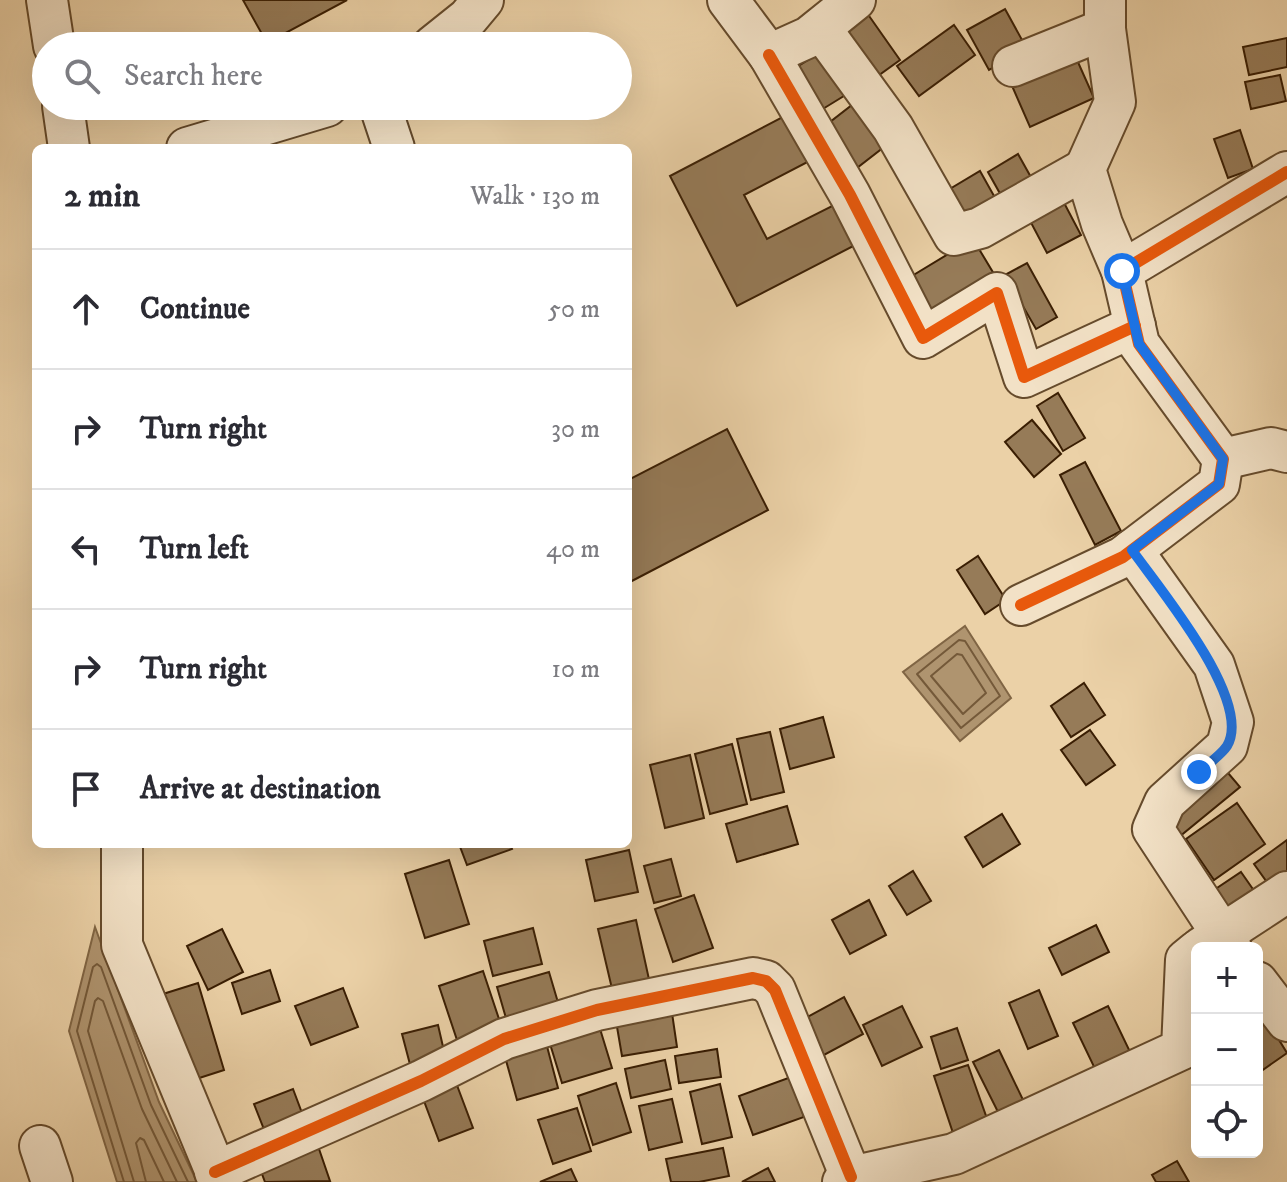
<!DOCTYPE html>
<meta charset="utf-8">
<style>
body{margin:0;font-family:"IM FELL DW Pica",serif;background:#f2f2f3;color:#2b2b33}
.controls{position:absolute;right:24px;bottom:24px;display:grid;overflow:hidden;border-radius:12px;box-shadow:0 8px 32px #0002}
.controls button{width:72px;height:72px;display:grid;place-items:center;padding:0;border:0;border-bottom:2px solid #e1e1e2;background:#fff;color:#2b2b33;font:40px sans-serif}
.stop{position:absolute;width:24px;height:24px;margin:-18px;border:6px solid #1a73e8;border-radius:50%;background:#fff}
.stop.end{background:#1a73e8;border-color:#fff;box-shadow:0 2px 8px #0008}
.list{margin:0;padding:0;list-style:none}
h2{display:flex;justify-content:space-between;align-items:center;height:104px;margin:0;padding:0 32px;font-size:34px}
h2 small{font-size:26px;font-weight:400;color:#7c7c81}
.list li{display:grid;grid-template-columns:52px 1fr auto;gap:24px;align-items:center;box-sizing:border-box;height:120px;padding:0 32px;border-top:2px solid #e1e1e2}
.list b{display:block;font-size:30px;white-space:nowrap}
.list em{font-size:26px;font-style:normal;color:#7c7c81}
.icon{flex:none;width:44px;height:44px;fill:none;stroke:currentColor;stroke-width:2;stroke-linecap:round;stroke-linejoin:round}
.map{position:relative;flex:none;width:1287px;height:1182px;overflow:hidden}
.search{position:absolute;background:#fff;box-shadow:0 8px 32px #0002;left:32px;top:32px;width:600px;height:88px;display:flex;align-items:center;gap:20px;box-sizing:border-box;padding:0 28px;border-radius:44px;color:#7c7c81;font-size:30px}
.panel{position:absolute;background:#fff;box-shadow:0 8px 32px #0002;left:32px;top:144px;width:600px;height:704px;border-radius:12px}
.map>svg:first-child{display:block}
.water{fill:#af946f;stroke:#806544;stroke-width:2}
.lines{fill:none;stroke-linecap:round;stroke-linejoin:round}
.shore{stroke:#745939;stroke-width:2}
.building{fill:#967b58;stroke:#3a1e03;stroke-width:2}
.minor-casing{stroke:#664b2c;stroke-width:44}
.minor{stroke:#f2e1c6;stroke-width:40}
.cycleway-casing{stroke:#f2e1c6;stroke-width:17}
.cycleway{stroke:#e8590c;stroke-width:12}
.route{stroke:#1a73e8;stroke-width:10}
</style>
<div class="map">
<svg width="1287" height="1182" viewBox="0 0 1287 1182">
<rect width="100%" height="100%" fill="#ebd1a7"/>
<filter id="stains"><feTurbulence type="fractalNoise" baseFrequency=".0025" numOctaves="4"/><feColorMatrix values="0 0 0 0 .2 0 0 0 0 .09 0 0 0 0 .02 0 0 0 .5 -.17"/></filter>
<radialGradient id="worn" r=".72"><stop offset=".6" stop-color="#630" stop-opacity="0"/><stop offset="1" stop-color="#630" stop-opacity=".3"/></radialGradient>
<g class="water">
<path d="M965,626L1011,698L960,741L903,672Z"/>
<path d="M95,927L159,1102L197,1182H117L69,1031Z"/>
</g>
<g class="lines">
<g class="shore">
<path d="M959,640L965,641L1000,696L961,728L917,674Z"/>
<path d="M957,654L962,655L986,693L963,714L931,676Z"/>
<path d="M124,1182L77,1031L93,967L97,964L101,967L151,1105L188,1182"/>
<path d="M134,1182L88,1031L95,1001L98,998L103,1001L142,1109L177,1182"/>
<path d="M146,1182L136,1143L140,1138L144,1140L164,1182"/>
</g>
</g>
<g class="building">
<path d="M243,0H347L267,43Z"/>
<path d="M1005,9L1027,49L989,70L967,30Z"/>
<path d="M867,13L900,60L868,83L835,35Z"/>
<path d="M954,25L975,55L919,96L897,66Z"/>
<path d="M1287,38V67L1249,75L1243,47Z"/>
<path d="M826,49L852,91L813,115L787,73Z"/>
<path d="M1073,51L1094,98L1030,127L1009,79Z"/>
<path d="M1280,75L1286,101L1251,109L1245,82Z"/>
<path d="M861,98L893,140L853,171L821,129Z"/>
<path d="M796,110L819,156L744,195L767,239L842,201L863,241L737,306L670,176Z"/>
<path d="M1240,130L1253,169L1228,178L1214,139Z"/>
<path d="M1018,154L1037,188L1007,206L988,172Z"/>
<path d="M980,171L998,203L956,227L938,196Z"/>
<path d="M1062,199L1081,235L1047,253L1028,217Z"/>
<path d="M973,239L997,279L926,322L902,282Z"/>
<path d="M1027,263L1057,317L1036,329L1005,275Z"/>
<path d="M1058,393L1085,438L1063,451L1037,406Z"/>
<path d="M1032,420L1061,454L1034,477L1005,442Z"/>
<path d="M727,429L768,510L628,583V480Z"/>
<path d="M1085,462L1121,531L1095,545L1060,475Z"/>
<path d="M978,556L1006,600L985,614L957,570Z"/>
<path d="M1084,683L1105,715L1071,737L1051,706Z"/>
<path d="M823,717L834,757L790,769L780,729Z"/>
<path d="M1090,730L1115,765L1086,785L1061,750Z"/>
<path d="M770,732L784,792L751,800L737,739Z"/>
<path d="M732,744L747,804L710,814L695,754Z"/>
<path d="M690,755L704,818L665,828L650,765Z"/>
<path d="M1223,767L1240,787L1179,837L1163,817Z"/>
<path d="M1237,803L1265,844L1214,880L1186,839Z"/>
<path d="M787,806L798,844L737,862L726,824Z"/>
<path d="M1002,814L1020,844L983,867L965,837Z"/>
<path d="M1287,840V872L1269,885L1254,864Z"/>
<path d="M459,844H510L512,849L467,865Z"/>
<path d="M629,850L638,892L595,901L586,860Z"/>
<path d="M671,859L681,896L654,903L644,866Z"/>
<path d="M449,860L469,924L425,938L405,874Z"/>
<path d="M913,871L931,901L907,915L889,886Z"/>
<path d="M1241,872L1257,895L1223,918L1208,894Z"/>
<path d="M694,895L713,948L673,962L655,909Z"/>
<path d="M869,900L886,935L850,954L832,920Z"/>
<path d="M636,920L650,984L613,993L598,929Z"/>
<path d="M1096,925L1109,952L1062,975L1049,948Z"/>
<path d="M533,928L542,964L493,976L484,941Z"/>
<path d="M222,929L243,972L208,990L187,946Z"/>
<path d="M270,970L280,1001L242,1014L232,983Z"/>
<path d="M483,971L501,1025L457,1040L439,986Z"/>
<path d="M549,972L562,1016L510,1032L497,987Z"/>
<path d="M198,983L224,1070L190,1081L163,994Z"/>
<path d="M343,988L358,1027L311,1045L295,1006Z"/>
<path d="M1039,990L1058,1036L1028,1049L1009,1003Z"/>
<path d="M844,997L863,1034L811,1062L791,1026Z"/>
<path d="M902,1006L922,1047L882,1066L863,1025Z"/>
<path d="M1108,1006L1132,1056L1097,1073L1073,1023Z"/>
<path d="M672,1013L677,1047L622,1056L616,1021Z"/>
<path d="M597,1019L612,1068L562,1083L547,1034Z"/>
<path d="M1268,1022L1287,1053L1257,1074V1029Z"/>
<path d="M438,1025L447,1064L412,1072L402,1034Z"/>
<path d="M957,1028L968,1060L941,1069L931,1037Z"/>
<path d="M544,1035L558,1088L517,1100L502,1046Z"/>
<path d="M717,1049L721,1077L679,1083L675,1056Z"/>
<path d="M999,1050L1025,1104L1000,1116L973,1062Z"/>
<path d="M665,1060L671,1089L631,1098L625,1069Z"/>
<path d="M968,1065L991,1130L956,1142L934,1076Z"/>
<path d="M791,1077L804,1117L753,1135L739,1096Z"/>
<path d="M455,1080L473,1128L439,1141L421,1093Z"/>
<path d="M616,1083L631,1132L593,1145L578,1096Z"/>
<path d="M720,1084L732,1137L702,1144L690,1092Z"/>
<path d="M293,1089L305,1121L267,1137L254,1104Z"/>
<path d="M672,1099L682,1142L649,1150L639,1106Z"/>
<path d="M577,1108L591,1151L553,1164L538,1120Z"/>
<path d="M318,1146L330,1181L265,1182L259,1166Z"/>
<path d="M723,1148L729,1176L699,1182H671L666,1159Z"/>
<path d="M1177,1161L1189,1182H1156L1152,1175Z"/>
<path d="M768,1168L775,1182H742Z"/>
<path d="M571,1169L577,1182H540Z"/>
</g>
<g class="lines">
<defs>
<g id="minor">
<path d="M47,0L54,46"/>
<path d="M728,0L769,55L809,37L855,0"/>
<path d="M1105,0V29L1115,102L1085,169L1102,224L1122,271"/>
<path d="M821,29L893,128L954,235L980,228L1085,169"/>
<path d="M433,46L468,18L483,0"/>
<path d="M769,55L850,195L923,338L997,293L1024,377L1135,326"/>
<path d="M1013,66L1105,29"/>
<path d="M63,106L69,148"/>
<path d="M380,106L394,148"/>
<path d="M187,148L327,106"/>
<path d="M1223,459L1271,448L1287,452"/>
<path d="M1132,550L1214,665L1233,722L1227,746L1165,802L1153,829L1231,948"/>
<path d="M1021,605L1123,557L1219,484L1223,459L1139,344L1122,271L1287,172"/>
<path d="M122,844V945L220,1182"/>
<path d="M1201,948L1287,892"/>
<path d="M1257,982L1287,1021"/>
<path d="M40,1146L52,1182"/>
<path d="M215,1172L421,1081L504,1039L597,1010L753,978L766,981L775,990L851,1177"/>
<path d="M843,1182L851,1177L954,1154L1182,1049L1186,960L1197,951"/>
</g>
</defs>
<use href="#minor" class="minor-casing"/>
<use href="#minor" class="minor"/>
<defs>
<g id="cycleway">
<path d="M769,55L850,195L923,338L997,293L1024,377L1135,326"/>
<path d="M1021,605L1123,557L1219,484L1223,459L1139,344L1122,271L1287,172"/>
<path d="M215,1172L421,1081L504,1039L597,1010L753,978L766,981L775,990L851,1177"/>
</g>
</defs>
<use href="#cycleway" class="cycleway-casing"/>
<use href="#cycleway" class="cycleway"/>
</g>
<g class="lines">
<path class="route" d="M1122,271L1139,344L1223,459L1219,484L1132,550C1158,587 1254,701 1227,746C1221,755 1208,764 1199,772"/>
</g>
<rect width="100%" height="100%" filter="url(#stains)"/>
<rect width="100%" height="100%" fill="url(#worn)"/>
</svg>
<div class="controls">
<button>+</button>
<button>−</button>
<button><svg class="icon" aria-label="locate" viewBox="0 0 24 24"><circle cx="12" cy="12" r="6"/><path d="M12 2v4M12 18v4M2 12h4M18 12h4"/></svg></button>
</div>
<div class="stop" style="left:1122px;top:271px"></div>
<div class="stop end" style="left:1199px;top:772px"></div>
<div class="search"><svg class="icon" aria-label="search" viewBox="0 0 24 24"><circle cx="10" cy="10" r="6"/><path d="M15 15l6 6"/></svg>Search here</div>
<section class="panel">
<h2>2 min<small>Walk · 130 m</small></h2>
<ul class="list">
<li><svg class="icon" aria-label="ahead" viewBox="0 0 24 24"><path d="M12 20V5M6 11l6-6 6 6"/></svg><div><b>Continue</b></div><em>50 m</em></li>
<li><svg class="icon" aria-label="right" viewBox="0 0 24 24"><path d="M7 20v-9h11M14 6l5 5-5 5"/></svg><div><b>Turn right</b></div><em>30 m</em></li>
<li><svg class="icon" aria-label="left" viewBox="0 0 24 24"><path d="M17 20v-9H6M10 6l-5 5 5 5"/></svg><div><b>Turn left</b></div><em>40 m</em></li>
<li><svg class="icon" aria-label="right" viewBox="0 0 24 24"><path d="M7 20v-9h11M14 6l5 5-5 5"/></svg><div><b>Turn right</b></div><em>10 m</em></li>
<li><svg class="icon" aria-label="arrive" viewBox="0 0 24 24"><path d="M6 21V4h12l-3 4 3 4H6"/></svg><div><b>Arrive at destination</b></div></li>
</ul>
</section>
</div>
